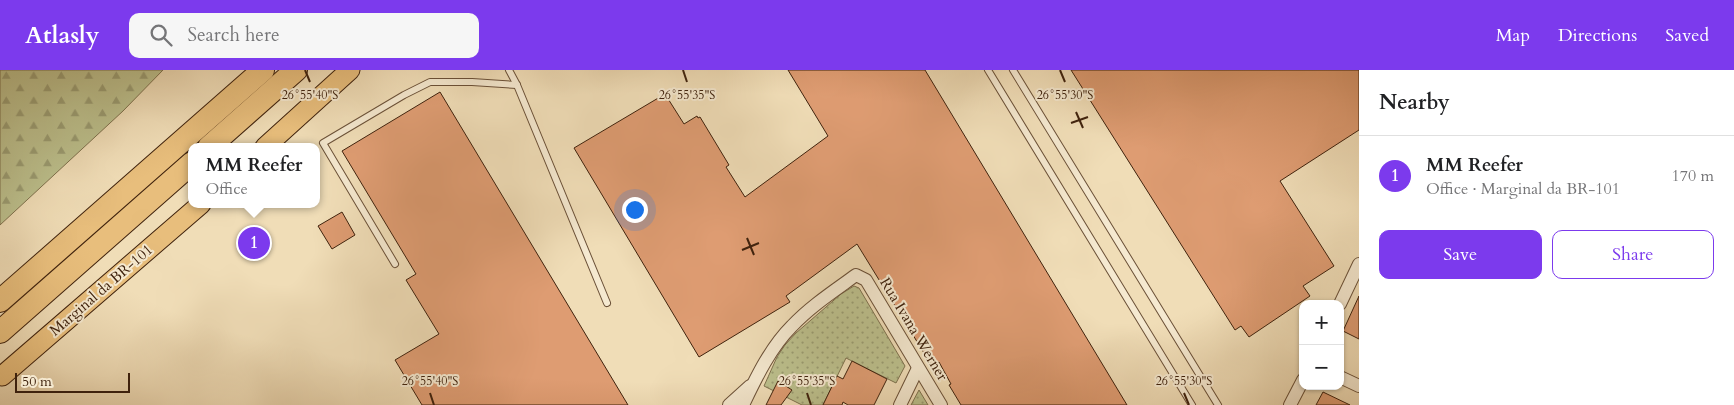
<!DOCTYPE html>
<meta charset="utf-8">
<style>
body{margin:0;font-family:Cardo,serif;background:#f6f6f6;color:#202124}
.controls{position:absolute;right:15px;bottom:15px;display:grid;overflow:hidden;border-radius:10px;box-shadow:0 1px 4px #0004}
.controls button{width:45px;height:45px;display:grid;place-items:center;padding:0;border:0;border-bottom:1px solid #e0e0e0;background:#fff;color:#202124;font:25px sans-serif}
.scale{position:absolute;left:15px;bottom:12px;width:115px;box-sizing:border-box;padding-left:5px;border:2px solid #3f220d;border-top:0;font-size:14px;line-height:18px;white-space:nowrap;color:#3f220d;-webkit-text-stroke:4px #f5e9d0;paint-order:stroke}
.you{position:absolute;left:634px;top:139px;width:18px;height:18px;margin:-12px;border:4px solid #fff;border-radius:50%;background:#1a73e8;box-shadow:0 0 0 8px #1a73e833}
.badge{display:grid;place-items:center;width:32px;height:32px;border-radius:50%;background:#7c3aed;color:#fff;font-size:16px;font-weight:700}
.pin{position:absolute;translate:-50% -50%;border:2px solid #fff;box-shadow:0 1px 5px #0006}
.popup{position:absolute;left:188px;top:73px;width:132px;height:65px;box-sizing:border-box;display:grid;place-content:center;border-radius:10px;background:#fff;filter:drop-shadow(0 1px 4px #0005);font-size:16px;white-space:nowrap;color:#757577}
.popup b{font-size:19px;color:#202124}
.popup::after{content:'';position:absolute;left:50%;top:100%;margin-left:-10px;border:10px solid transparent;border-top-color:#fff}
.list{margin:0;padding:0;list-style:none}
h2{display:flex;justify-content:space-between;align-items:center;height:65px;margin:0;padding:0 20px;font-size:21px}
h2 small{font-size:16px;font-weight:400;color:#757577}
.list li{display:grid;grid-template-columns:32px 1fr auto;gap:15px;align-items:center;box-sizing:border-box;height:80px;padding:0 20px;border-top:1px solid #e0e0e0}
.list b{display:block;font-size:19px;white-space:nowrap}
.list p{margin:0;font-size:16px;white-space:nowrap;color:#757577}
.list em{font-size:16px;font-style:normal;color:#757577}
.actions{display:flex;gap:10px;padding:15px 20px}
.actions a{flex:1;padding:11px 0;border:1px solid #7c3aed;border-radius:10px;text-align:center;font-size:18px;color:#7c3aed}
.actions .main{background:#7c3aed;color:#fff}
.icon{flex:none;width:28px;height:28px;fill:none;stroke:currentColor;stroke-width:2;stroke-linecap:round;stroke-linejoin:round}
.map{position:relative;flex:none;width:1359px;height:335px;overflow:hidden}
header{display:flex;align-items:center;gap:30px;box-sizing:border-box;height:70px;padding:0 25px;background:#7c3aed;color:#fff}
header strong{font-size:24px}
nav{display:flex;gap:28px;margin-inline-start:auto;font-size:18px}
.search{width:350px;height:45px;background:#f6f6f6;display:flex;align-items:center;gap:12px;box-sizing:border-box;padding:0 18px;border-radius:10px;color:#757577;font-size:19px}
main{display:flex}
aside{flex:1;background:#fff}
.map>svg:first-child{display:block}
.grass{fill:url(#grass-dots);stroke:#7e714d}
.forest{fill:url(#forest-firs);stroke:#7e714d}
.building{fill:#de9c72;stroke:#3f220d}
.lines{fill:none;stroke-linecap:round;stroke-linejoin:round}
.lane-casing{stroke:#6b5138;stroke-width:8}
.street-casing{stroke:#6b5138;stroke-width:14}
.primary-casing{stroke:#3f220d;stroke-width:21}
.highway-casing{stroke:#3f220d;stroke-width:24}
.lane{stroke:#f5e9d0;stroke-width:6}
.street{stroke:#f5e9d0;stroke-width:12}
.primary{stroke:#e8be7c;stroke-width:19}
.highway{stroke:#e8be7c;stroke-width:22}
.ticks{fill:none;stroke:#3f220d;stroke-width:2}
.labels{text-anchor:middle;stroke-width:4;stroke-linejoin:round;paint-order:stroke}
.street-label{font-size:15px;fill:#3f220d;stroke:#f5e9d0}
.ticks-label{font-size:12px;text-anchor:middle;fill:#3f220d;stroke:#f5e9d0;stroke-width:4;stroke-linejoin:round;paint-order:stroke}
</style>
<header>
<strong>Atlasly</strong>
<div class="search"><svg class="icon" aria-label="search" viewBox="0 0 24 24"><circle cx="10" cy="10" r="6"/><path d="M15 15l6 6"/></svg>Search here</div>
<nav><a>Map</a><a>Directions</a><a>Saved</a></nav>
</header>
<main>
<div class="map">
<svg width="1359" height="335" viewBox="0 0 1359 335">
<defs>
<pattern id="grass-dots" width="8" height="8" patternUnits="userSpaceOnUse" patternTransform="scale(1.25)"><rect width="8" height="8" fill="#bcc08d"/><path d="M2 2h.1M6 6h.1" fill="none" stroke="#9a9c72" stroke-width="1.8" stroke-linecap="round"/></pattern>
<pattern id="forest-firs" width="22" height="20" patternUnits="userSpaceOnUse" patternTransform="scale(1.25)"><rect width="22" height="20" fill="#bcc08d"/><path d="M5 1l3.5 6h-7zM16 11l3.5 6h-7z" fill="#9a9c72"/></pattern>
</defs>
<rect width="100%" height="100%" fill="#f0ddb7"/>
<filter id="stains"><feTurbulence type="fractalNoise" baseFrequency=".004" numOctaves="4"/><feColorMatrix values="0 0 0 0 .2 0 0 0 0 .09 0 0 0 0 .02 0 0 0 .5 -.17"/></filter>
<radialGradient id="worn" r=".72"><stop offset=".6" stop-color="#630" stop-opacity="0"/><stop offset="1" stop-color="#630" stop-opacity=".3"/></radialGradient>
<g class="grass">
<path d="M854,216L859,218L905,296L896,313L846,288L823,335H802L764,316L777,287L785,275L796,263L841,224Z"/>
<path d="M919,320L928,335H911Z"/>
</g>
<path class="forest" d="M0,0H163L123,41L0,155Z"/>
<g class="building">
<path d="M788,0H925L1127,335H961L949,315L951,314L939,292L932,296L857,174L786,226L790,232L699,287L574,78L665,24L684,54L697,46L698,48L700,47L729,95L726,97L745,127L828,66Z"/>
<path d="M1071,0H1359V60L1280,111L1334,196L1303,216L1310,226L1249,267L1241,256L1235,260Z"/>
<path d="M440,22L628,335H422L395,290L439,264L406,210L416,204L342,81Z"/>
<path d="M342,142L355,165L332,179L318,156Z"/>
<path d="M1359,226V269L1343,261Z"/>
<path d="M852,291L887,309L874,335H848L843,332L842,335H823L837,306L843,309Z"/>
<path d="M778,311L792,320L781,335H766Z"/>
<path d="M1323,322L1350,335H1316Z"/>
</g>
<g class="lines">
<defs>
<g id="lane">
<path d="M509,0L517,15L607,233"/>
<path d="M988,0L1192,335"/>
<path d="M1013,0L1218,335"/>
<path d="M395,194L323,73L404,25L430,12H472L517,15"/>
</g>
<g id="street">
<path d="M1340,234L1359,194"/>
<path d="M1340,307L1359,316"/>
<path d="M729,335L750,316"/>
<path d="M743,335C756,308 770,278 792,256C811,236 834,221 856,205L866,210L941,335"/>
<path d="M900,335L918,298"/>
<path d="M1290,335L1303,310"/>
</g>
<g id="primary">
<path d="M265,77L350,0"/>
<path d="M2,306L201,134"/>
</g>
<g id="highway">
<path d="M209,77L296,0"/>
<path d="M0,231L263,0"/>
<path d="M0,262L192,93"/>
</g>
</defs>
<use href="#lane" class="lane-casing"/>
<use href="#street" class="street-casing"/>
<use href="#primary" class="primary-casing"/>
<use href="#highway" class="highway-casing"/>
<use href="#lane" class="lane"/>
<use href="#street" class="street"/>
<use href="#primary" class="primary"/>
<use href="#highway" class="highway"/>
</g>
<path class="ticks" d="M305,0L310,12M683,0L687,12M1060,0L1065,12M1076,42L1083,58M1071,53L1088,47M747,168L754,185M742,180L759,173M430,323L434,335M807,323L811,335M1184,323L1189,335"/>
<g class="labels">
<g class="street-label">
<text transform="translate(101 220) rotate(-41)" y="5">Marginal da BR-101</text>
<text transform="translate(914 259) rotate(59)" y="5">Rua Ivana Werner</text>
</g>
</g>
<g class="ticks-label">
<text x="310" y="29">26°55'40"S</text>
<text x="687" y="29">26°55'35"S</text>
<text x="1065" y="29">26°55'30"S</text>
<text x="430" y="315">26°55'40"S</text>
<text x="807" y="315">26°55'35"S</text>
<text x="1184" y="315">26°55'30"S</text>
</g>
<rect width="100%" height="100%" filter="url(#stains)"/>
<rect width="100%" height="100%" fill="url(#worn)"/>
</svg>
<div class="controls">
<button>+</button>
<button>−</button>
</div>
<div class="scale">50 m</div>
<div class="you"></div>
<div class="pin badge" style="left:254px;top:173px">1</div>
<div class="popup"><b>MM Reefer</b>Office</div>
</div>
<aside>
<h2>Nearby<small></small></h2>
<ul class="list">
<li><span class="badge">1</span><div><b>MM Reefer</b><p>Office · Marginal da BR-101</p></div><em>170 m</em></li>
</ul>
<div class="actions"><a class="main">Save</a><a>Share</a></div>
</aside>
</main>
